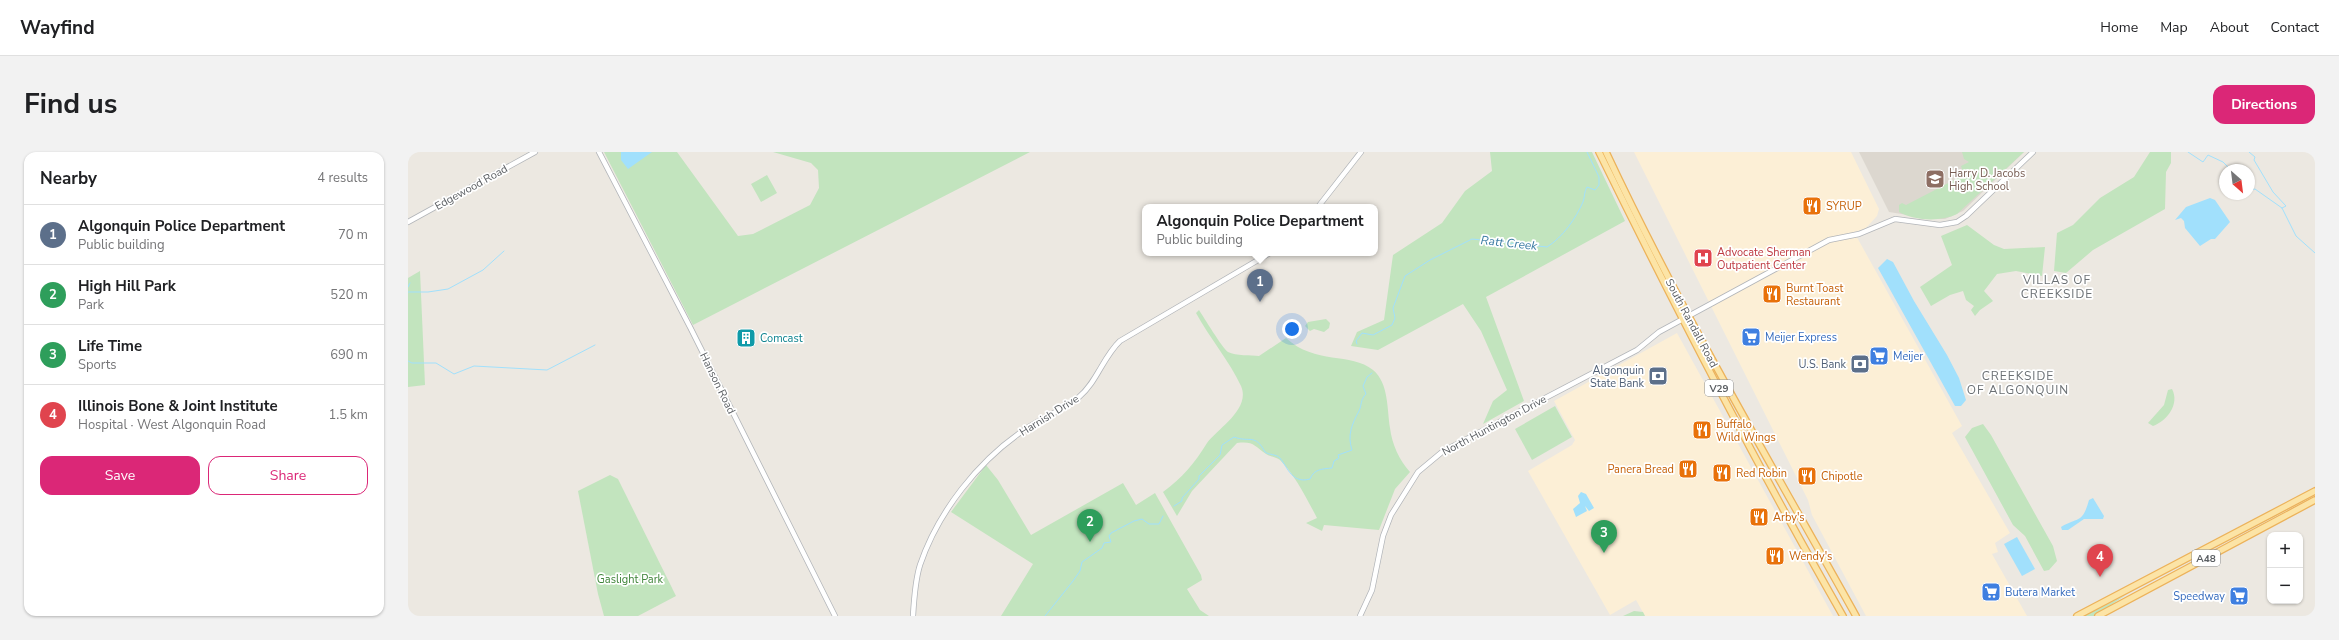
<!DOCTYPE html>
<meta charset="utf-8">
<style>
body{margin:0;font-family:"Nunito Sans",sans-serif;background:#f2f2f2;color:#202124}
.controls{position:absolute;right:12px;bottom:12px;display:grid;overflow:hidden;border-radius:8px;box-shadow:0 1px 3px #0004}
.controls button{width:36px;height:36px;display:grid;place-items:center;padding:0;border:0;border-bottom:1px solid #e0e0e0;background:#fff;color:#202124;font:20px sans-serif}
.compass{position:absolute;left:1811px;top:12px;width:36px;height:36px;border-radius:50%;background:#fff;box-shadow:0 1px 3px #0004;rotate:152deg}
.you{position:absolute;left:884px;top:177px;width:14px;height:14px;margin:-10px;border:3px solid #fff;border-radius:50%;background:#1a73e8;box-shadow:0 0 0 6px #1a73e833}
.badge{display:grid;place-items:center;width:26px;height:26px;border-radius:50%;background:#db2777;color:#fff;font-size:13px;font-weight:700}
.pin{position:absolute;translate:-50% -33px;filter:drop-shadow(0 1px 2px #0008)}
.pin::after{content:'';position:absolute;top:21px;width:14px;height:12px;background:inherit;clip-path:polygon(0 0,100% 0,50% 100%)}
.popup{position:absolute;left:734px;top:52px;width:236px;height:52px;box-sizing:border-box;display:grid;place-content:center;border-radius:8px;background:#fff;filter:drop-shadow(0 1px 3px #0005);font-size:13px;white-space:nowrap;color:#757577}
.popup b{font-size:15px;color:#202124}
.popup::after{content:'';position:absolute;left:50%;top:100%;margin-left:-8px;border:8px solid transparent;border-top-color:#fff}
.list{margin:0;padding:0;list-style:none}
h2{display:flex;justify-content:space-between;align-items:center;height:52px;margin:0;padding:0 16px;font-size:17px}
h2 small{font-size:13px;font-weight:400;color:#757577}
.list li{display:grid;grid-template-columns:26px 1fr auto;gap:12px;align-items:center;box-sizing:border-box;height:60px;padding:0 16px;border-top:1px solid #e0e0e0}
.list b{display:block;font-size:15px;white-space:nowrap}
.list p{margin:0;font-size:13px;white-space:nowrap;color:#757577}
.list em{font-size:13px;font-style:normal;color:#757577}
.actions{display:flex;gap:8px;padding:12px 16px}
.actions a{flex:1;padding:9px 0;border:1px solid #db2777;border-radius:12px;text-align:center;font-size:14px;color:#db2777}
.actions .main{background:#db2777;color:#fff}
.map{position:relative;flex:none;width:1907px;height:464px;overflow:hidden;border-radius:12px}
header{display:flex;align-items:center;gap:24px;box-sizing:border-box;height:56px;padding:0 20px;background:#fff;border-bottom:1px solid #e0e0e0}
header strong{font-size:19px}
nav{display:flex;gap:22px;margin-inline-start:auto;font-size:14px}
.intro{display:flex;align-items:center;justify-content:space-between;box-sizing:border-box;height:96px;padding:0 24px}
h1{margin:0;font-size:28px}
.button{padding:10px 18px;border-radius:12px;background:#db2777;color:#fff;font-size:14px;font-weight:700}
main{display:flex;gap:24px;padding:0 24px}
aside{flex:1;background:#fff;border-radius:12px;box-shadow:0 1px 3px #0004}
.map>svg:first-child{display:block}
.commercial{fill:#fcefd6}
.education{fill:#dcd7cf}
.green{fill:#c2e4be}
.water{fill:#a1e0fc}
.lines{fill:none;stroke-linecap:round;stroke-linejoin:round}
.stream{stroke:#a1e0fc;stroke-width:1}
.tertiary-casing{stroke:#b2b5b9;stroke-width:6}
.primary-casing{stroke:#ecb25a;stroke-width:8}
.tertiary{stroke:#fff;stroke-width:4.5}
.primary{stroke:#fce4a6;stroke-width:5.5}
.labels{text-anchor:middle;stroke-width:3.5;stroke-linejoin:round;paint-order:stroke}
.shield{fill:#fff;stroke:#8c8e91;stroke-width:1}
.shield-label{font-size:10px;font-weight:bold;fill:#5a5e62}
.education-label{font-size:11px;fill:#785e54;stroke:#fff;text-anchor:start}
.street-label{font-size:11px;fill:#5a5e62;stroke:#fff}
.food-label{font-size:11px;fill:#c56008;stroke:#fff;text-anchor:start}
.health-label{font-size:11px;fill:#be3a42;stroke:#fff;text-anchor:start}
.shop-label{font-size:11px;fill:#366cbe;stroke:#fff;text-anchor:start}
.culture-label{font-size:11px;fill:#0d838f;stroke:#fff;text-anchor:start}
.service-label{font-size:11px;fill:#4e5e75;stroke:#fff;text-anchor:end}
.park-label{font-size:11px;fill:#3d8337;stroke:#fff}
.water-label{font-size:12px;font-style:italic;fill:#3d7ca4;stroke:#fff}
.neighbourhood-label{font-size:12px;letter-spacing:1px;fill:#6b7074;stroke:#fff}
</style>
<header>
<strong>Wayfind</strong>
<nav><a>Home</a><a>Map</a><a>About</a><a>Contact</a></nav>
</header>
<div class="intro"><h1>Find us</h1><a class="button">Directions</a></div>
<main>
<aside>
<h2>Nearby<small>4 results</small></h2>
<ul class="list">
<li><span class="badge" style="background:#5c6f8a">1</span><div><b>Algonquin Police Department</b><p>Public building</p></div><em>70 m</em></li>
<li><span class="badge" style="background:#2e9e5b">2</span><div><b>High Hill Park</b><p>Park</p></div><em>520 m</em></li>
<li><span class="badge" style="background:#2e9e5b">3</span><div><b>Life Time</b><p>Sports</p></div><em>690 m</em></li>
<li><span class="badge" style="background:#e0444e">4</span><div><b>Illinois Bone &amp; Joint Institute</b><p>Hospital · West Algonquin Road</p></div><em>1.5 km</em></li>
</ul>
<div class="actions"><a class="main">Save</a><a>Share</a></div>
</aside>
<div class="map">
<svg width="1907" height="464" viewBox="0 0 1907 464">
<rect width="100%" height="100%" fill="#ece8e1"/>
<g class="commercial">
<path d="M1226,0H1443L1471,57L1469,64L1457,77L1446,80L1554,274L1544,281L1602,381L1587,391L1590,400L1584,402L1619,464H1458L1404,363L1400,348Z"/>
<path d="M1269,181L1425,464H1237L1228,448L1202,463L1120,319L1164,293L1167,288L1146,249Z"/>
</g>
<path class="education" d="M1451,0H1616L1555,59L1537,67H1525L1481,60Z"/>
<g class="green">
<path d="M196,0H269L330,84L345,82L402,53L411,36L410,18L403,11L365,0H622L285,173Z"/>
<path d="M1082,0H1184L1217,69L1078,145L1116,249L1075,272L1085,249L1099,238L1073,179L1055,152L970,198L943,194L949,180L976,168L985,103L1034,71L1057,39L1084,19Z"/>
<path d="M1554,0H1616L1549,62C1533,70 1507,69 1491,60V53L1494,51L1498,53L1552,25L1555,20L1553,14L1561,10L1556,7Z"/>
<path d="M1742,0H1763V11L1758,20L1757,57L1685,98L1658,121L1646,119L1649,81L1665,73L1692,46L1726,25Z"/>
<path d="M359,23L369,41L353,50L343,32Z"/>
<path d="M1559,73L1586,93L1596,97L1637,95L1634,124L1608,119L1589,122L1576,139L1585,149L1572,158L1567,164L1563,158L1566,154L1558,148L1555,139L1542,143L1523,154L1512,135L1544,113L1533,84Z"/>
<path d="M12,119L17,233L0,235V126Z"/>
<path d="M791,158C795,164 815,197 820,200C828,204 843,203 851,204L878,186C907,213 943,200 965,218C981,231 979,258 982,276C984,292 991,308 1002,320L987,337L971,378L916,373L914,379L898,371L909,366C899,347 887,323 872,308C869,305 862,305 858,302C846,294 846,289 829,291L784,339L769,364L755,340C775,325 786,312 799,291C810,276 843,257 833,234C822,210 801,185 788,161Z"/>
<path d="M918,167L922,171L921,176L916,180L906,177L902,179L897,174L900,170Z"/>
<path d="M1764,237C1772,252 1759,269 1745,274L1740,271L1756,253L1760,238Z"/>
<path d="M1147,254L1164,285L1124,308L1107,277Z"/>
<path d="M1575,272L1583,283L1645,394L1649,409L1641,418L1636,419L1617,384L1605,373L1557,285L1564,276Z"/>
<path d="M578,313L590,328L623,383L715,331L728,353L747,341L793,423L794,428L779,437L792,458L801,464H593L625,412L543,360Z"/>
<path d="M202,323L210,327L268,444L230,464H196L190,442L170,339Z"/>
<path d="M1718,443L1686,464H1676Z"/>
<path d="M1226,459L1235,460L1237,464H1215Z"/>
</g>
<g class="water">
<path d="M213,0H244L220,17L213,8Z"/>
<path d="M1802,46L1807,48L1822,70L1807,87H1803L1792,94L1777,76L1776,69L1773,66L1767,68L1778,55Z"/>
<path d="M1479,107L1485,110L1506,149L1539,203L1551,226L1558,248L1553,254H1547L1470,116Z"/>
<path d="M1173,340L1178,342L1186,356L1181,359L1177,354L1179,359L1168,365L1165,357L1172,351L1170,344Z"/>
<path d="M1685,346L1696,364L1695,367H1676L1660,378H1654L1653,375C1672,364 1674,372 1681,348Z"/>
<path d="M1609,385L1627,417L1614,424L1596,392Z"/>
</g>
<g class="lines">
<g class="stream">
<path d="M1780,0L1795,10L1800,3L1815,10L1823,18"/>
<path d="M1841,0L1847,5L1846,8L1865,40L1878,54L1874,56"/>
<path d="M1841,38L1847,37L1874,56L1888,84L1907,101"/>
<path d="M0,135L2,131"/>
<path d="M0,140H20L40,137L75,118L96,99"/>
<path d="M949,192L948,189L954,181L965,183L984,173L987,166L985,156L997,124L1022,108L1064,87L1139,95C1155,85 1168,66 1175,50C1177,44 1176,40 1179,35L1187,38L1191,33V25L1179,0"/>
<path d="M0,209L4,211H28L46,222L66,214L139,218L187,193"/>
<path d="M766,354L774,349V346L791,327V324L812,303L814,293L826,285C842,291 847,281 857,300C861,303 868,302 872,306C880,316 884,332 902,327C906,317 914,317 924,316L926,309L931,306L930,303L944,298C939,283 944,272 951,259C954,253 952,248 958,242L955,234L959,225L964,221"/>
<path d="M637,464L665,429L672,419L674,410L694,396L696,391L703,390L701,384L703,381L726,369L734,367L741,372H751L755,364"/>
</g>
<defs>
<g id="tertiary">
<path d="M191,0L282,175L427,464"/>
<path d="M910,55L953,0"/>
<path d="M0,70L127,0"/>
<path d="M505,464C506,447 507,429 512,413C530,360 570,309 616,278C633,266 654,259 671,245C689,230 695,205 712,189L862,101"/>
<path d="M952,464L964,438L975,384L983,363L1010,320L1034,300L1229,198L1251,180L1421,88L1451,82L1487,67L1532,73L1549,70L1558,64L1625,0"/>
</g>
<g id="primary">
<path d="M1191,0C1268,157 1348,312 1435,464"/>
<path d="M1198,0C1273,160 1362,310 1448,464"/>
<path d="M1669,464L1907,339"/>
<path d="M1690,464L1907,348"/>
</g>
</defs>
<use href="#tertiary" class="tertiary-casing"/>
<use href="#primary" class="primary-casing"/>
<use href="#tertiary" class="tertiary"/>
<use href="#primary" class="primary"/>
</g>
<defs>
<symbol id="school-square" viewBox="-11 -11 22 22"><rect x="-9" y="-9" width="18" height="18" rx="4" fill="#8d6e63" stroke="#fff"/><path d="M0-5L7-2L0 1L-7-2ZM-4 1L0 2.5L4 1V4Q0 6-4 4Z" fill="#fff"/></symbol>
<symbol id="restaurant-square" viewBox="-11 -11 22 22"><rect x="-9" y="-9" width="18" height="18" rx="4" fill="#e8710a" stroke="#fff"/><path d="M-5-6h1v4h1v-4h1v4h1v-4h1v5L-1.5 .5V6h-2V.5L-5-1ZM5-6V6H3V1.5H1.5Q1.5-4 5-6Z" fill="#fff"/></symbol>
<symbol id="hospital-square" viewBox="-11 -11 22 22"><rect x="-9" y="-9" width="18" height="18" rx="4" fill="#e0444e" stroke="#fff"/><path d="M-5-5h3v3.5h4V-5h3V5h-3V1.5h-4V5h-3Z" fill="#fff"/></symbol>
<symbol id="supermarket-square" viewBox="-11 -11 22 22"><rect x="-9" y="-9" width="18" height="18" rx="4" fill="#3f7fe0" stroke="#fff"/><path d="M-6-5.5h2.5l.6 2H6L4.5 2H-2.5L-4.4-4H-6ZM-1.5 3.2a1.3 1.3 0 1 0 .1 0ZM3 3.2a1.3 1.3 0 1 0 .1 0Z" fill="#fff"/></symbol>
<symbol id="building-square" viewBox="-11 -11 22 22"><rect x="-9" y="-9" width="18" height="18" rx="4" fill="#0f9aa8" stroke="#fff"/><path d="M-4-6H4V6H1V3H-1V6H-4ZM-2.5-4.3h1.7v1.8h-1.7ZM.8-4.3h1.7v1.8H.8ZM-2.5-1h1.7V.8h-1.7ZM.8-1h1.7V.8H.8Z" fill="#fff"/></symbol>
<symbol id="bank-square" viewBox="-11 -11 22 22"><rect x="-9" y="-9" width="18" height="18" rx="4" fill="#5c6f8a" stroke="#fff"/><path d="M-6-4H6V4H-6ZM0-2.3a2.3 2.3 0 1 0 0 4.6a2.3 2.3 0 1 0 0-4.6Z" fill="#fff"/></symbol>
</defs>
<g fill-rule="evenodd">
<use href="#school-square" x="1516" y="16" width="22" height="22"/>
<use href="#restaurant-square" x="1393" y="43" width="22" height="22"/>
<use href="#hospital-square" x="1284" y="95" width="22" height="22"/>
<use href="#restaurant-square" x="1353" y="131" width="22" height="22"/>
<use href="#supermarket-square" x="1332" y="174" width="22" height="22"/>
<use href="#building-square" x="327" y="175" width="22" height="22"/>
<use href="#supermarket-square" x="1460" y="193" width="22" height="22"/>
<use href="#bank-square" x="1441" y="201" width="22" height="22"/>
<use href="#bank-square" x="1239" y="213" width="22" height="22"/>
<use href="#restaurant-square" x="1283" y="267" width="22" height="22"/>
<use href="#restaurant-square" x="1269" y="306" width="22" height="22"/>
<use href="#restaurant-square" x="1303" y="310" width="22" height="22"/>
<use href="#restaurant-square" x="1388" y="313" width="22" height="22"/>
<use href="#restaurant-square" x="1340" y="354" width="22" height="22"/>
<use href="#restaurant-square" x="1356" y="393" width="22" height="22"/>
<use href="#supermarket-square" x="1572" y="429" width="22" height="22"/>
<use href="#supermarket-square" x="1820" y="433" width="22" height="22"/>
</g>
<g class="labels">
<g class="shield">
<rect x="1297" y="228" width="28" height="16" rx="3"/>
<rect x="1784" y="398" width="28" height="16" rx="3"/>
</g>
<g class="shield-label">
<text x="1311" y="240">V29</text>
<text x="1798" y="410">A48</text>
</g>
<g class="education-label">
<text x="1541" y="25">Harry D. Jacobs<tspan x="1541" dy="13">High School</tspan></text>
</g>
<g class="street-label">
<text transform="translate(63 35) rotate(-29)" y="4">Edgewood Road</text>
<text transform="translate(1284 171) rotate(62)" y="4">South Randall Road</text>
<text transform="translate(310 231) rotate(64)" y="4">Hanson Road</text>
<text transform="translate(641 263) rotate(-32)" y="4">Harnish Drive</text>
<text transform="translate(1086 273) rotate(-28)" y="4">North Huntington Drive</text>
</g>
<g class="food-label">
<text x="1418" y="58">SYRUP</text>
<text x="1378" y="140">Burnt Toast<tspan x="1378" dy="13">Restaurant</tspan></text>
<text x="1308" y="276">Buffalo<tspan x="1308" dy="13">Wild Wings</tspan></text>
<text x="1266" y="321" text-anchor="end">Panera Bread</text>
<text x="1328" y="325">Red Robin</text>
<text x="1413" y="328">Chipotle</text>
<text x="1365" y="369">Arby's</text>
<text x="1381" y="408">Wendy's</text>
</g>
<g class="health-label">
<text x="1309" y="104">Advocate Sherman<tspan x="1309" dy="13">Outpatient Center</tspan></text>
</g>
<g class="shop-label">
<text x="1357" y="189">Meijer Express</text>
<text x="1485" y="208">Meijer</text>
<text x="1597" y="444">Butera Market</text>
<text x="1817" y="448" text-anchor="end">Speedway</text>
</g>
<g class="culture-label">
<text x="352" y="190">Comcast</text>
</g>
<g class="service-label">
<text x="1438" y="216">U.S. Bank</text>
<text x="1236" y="222">Algonquin<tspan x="1236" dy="13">State Bank</tspan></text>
</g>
<g class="park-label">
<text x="222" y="431">Gaslight Park</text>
</g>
<g class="water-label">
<text transform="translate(1101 91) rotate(6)" y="4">Ratt Creek</text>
</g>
<g class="neighbourhood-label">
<text x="1649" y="132">VILLAS OF<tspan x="1649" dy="14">CREEKSIDE</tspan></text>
<text x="1610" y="228">CREEKSIDE<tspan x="1610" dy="14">OF ALGONQUIN</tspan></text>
</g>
</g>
</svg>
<div class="controls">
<button>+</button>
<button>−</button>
</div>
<svg class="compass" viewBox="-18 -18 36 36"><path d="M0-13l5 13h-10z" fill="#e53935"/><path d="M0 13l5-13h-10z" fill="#757577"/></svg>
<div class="you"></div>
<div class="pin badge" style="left:852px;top:150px;background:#5c6f8a">1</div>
<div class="popup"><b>Algonquin Police Department</b>Public building</div>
<div class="pin badge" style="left:682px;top:390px;background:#2e9e5b">2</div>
<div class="pin badge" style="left:1196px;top:401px;background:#2e9e5b">3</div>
<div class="pin badge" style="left:1692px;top:425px;background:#e0444e">4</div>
</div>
</main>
